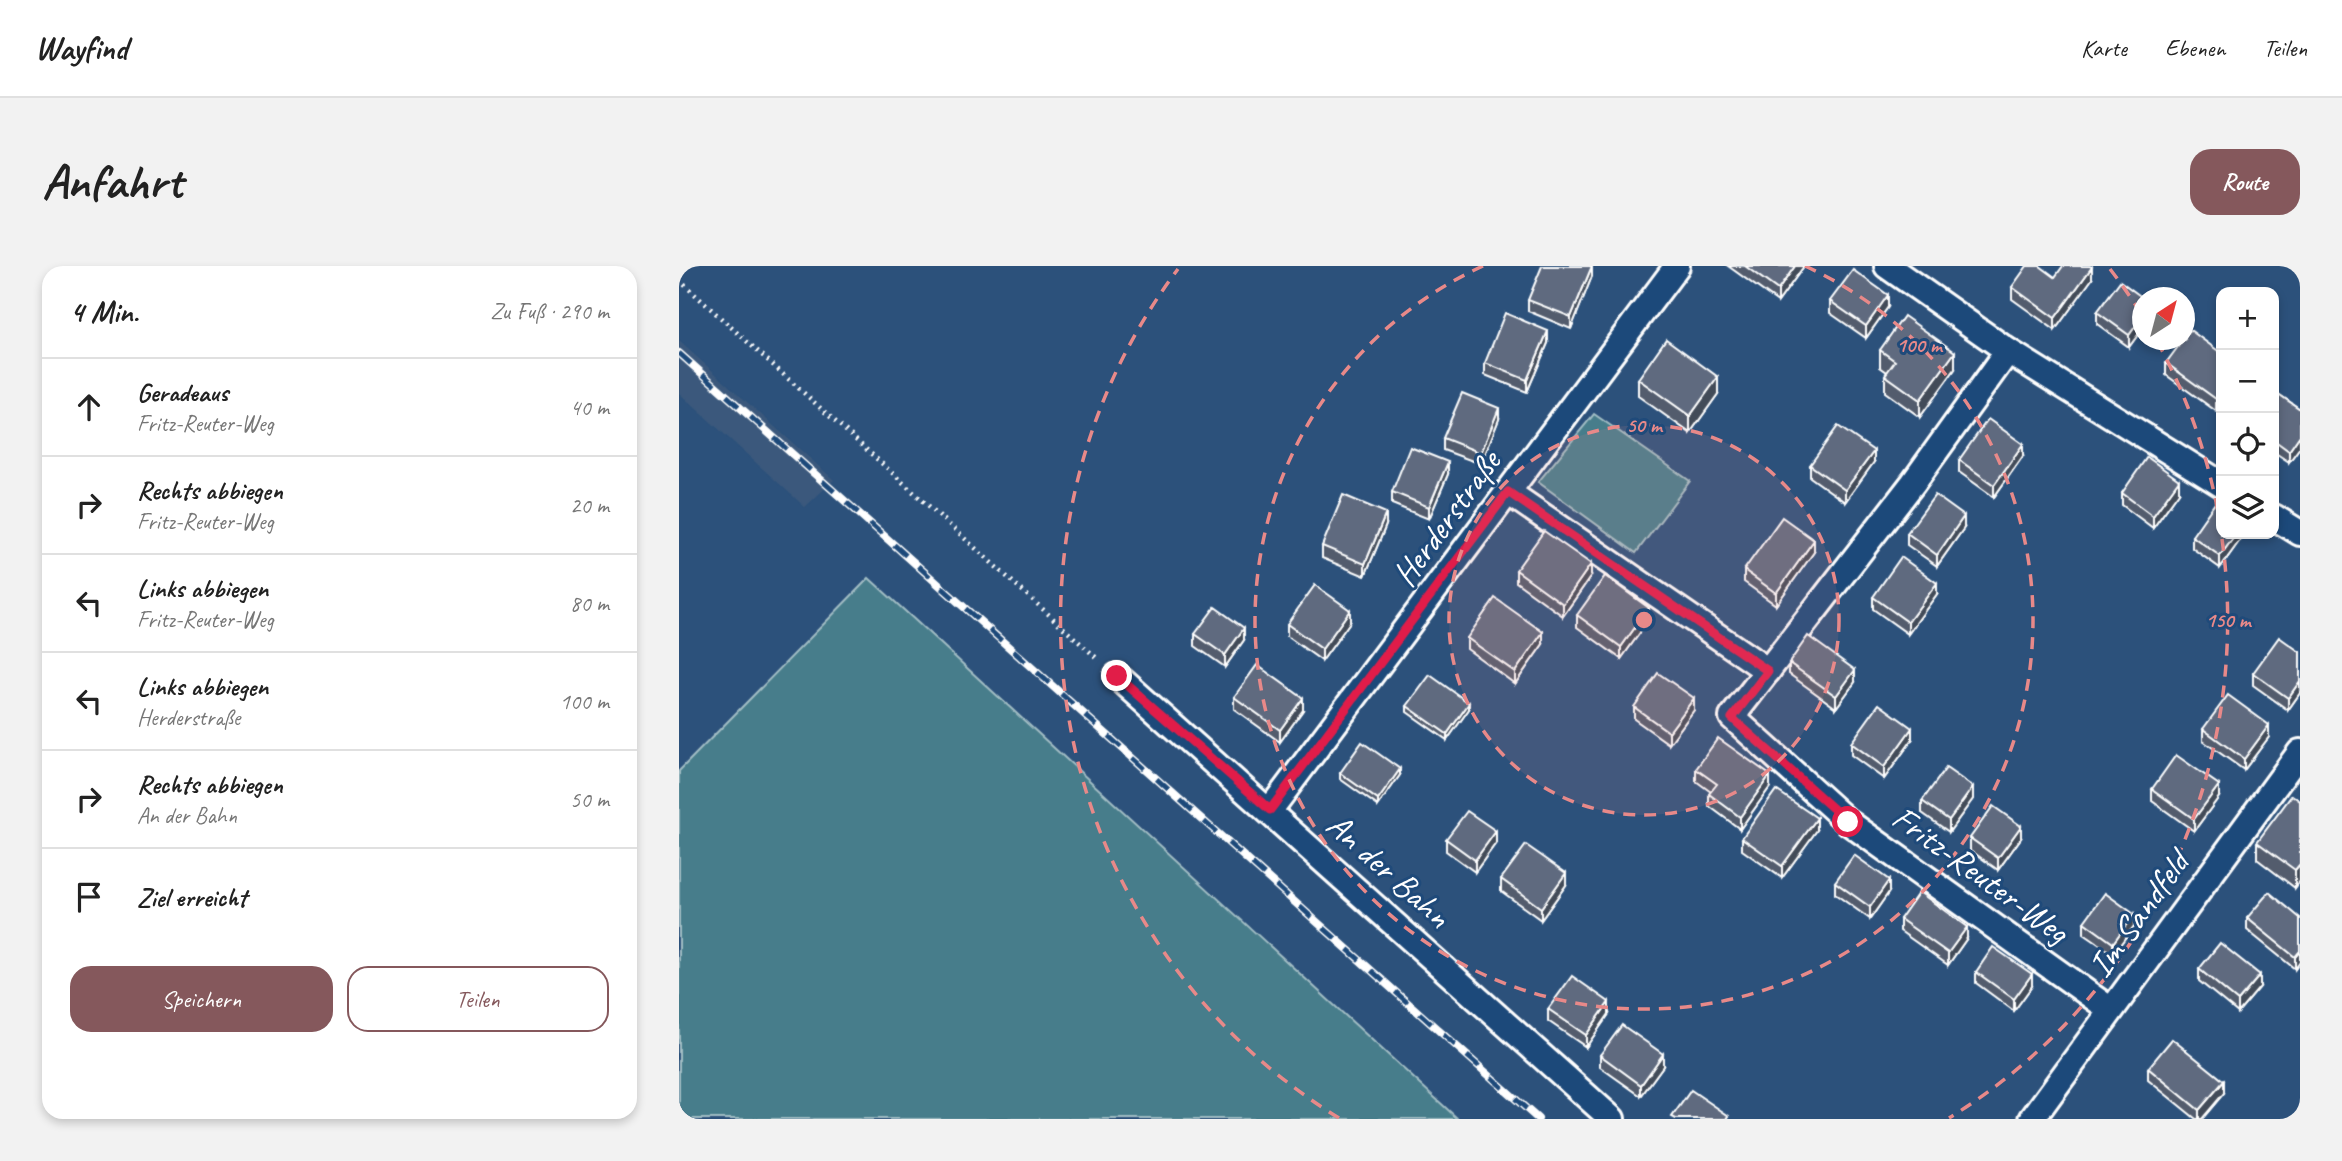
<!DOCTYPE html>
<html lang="de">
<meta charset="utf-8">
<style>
body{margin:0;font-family:Caveat,sans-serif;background:#f2f2f2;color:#222}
.controls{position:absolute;right:21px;top:21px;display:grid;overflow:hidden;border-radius:14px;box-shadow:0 4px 10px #0003}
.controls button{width:63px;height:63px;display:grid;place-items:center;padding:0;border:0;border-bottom:2px solid #e0e0e0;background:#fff;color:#222;font:35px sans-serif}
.compass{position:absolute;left:1453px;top:21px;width:63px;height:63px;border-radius:50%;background:#fff;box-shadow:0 4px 10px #0003;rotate:36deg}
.stop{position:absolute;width:21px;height:21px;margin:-16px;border:5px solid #e11d48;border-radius:50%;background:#fff}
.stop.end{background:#e11d48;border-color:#fff;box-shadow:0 2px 7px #0008}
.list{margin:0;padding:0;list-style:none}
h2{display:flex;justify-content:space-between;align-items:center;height:91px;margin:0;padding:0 28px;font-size:30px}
h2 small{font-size:23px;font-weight:400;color:#767676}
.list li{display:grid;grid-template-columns:46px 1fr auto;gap:21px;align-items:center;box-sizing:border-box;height:98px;padding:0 28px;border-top:2px solid #e0e0e0}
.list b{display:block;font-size:26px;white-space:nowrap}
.list p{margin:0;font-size:23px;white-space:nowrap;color:#767676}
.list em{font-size:23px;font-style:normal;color:#767676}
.actions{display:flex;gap:14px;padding:21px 28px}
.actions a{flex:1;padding:16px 0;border:2px solid #85585c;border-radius:21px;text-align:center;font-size:24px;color:#85585c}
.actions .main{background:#85585c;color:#fff}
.icon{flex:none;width:38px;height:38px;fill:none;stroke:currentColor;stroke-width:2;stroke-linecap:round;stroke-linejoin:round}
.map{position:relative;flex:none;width:1621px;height:853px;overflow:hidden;border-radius:21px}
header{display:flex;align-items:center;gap:42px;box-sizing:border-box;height:98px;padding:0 35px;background:#fff;border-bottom:2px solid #e0e0e0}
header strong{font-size:33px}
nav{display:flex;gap:38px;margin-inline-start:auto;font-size:24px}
.intro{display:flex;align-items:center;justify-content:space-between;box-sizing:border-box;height:168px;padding:0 42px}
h1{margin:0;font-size:49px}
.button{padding:18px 32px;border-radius:21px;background:#85585c;color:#fff;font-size:24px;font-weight:700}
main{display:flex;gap:42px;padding:0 42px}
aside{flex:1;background:#fff;border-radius:21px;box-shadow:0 4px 10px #0003}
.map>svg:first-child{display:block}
.built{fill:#3b597c}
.green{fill:#477d8b;stroke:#a3bec5;stroke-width:2}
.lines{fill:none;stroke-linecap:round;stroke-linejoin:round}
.street-casing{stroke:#fff;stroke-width:30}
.path{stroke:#fff;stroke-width:4.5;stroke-dasharray:2 5;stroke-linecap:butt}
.street{stroke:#1f4a7a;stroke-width:24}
.rail-casing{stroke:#fff;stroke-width:8}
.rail{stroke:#1f4a7a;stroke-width:5;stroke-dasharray:16;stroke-linecap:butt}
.wall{fill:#525c6d;stroke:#fff;stroke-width:2}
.shaded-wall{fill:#424b59;stroke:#fff;stroke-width:2}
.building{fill:#5f6b7f;stroke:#fff;stroke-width:2}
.route{stroke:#e11d48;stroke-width:9}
.ring{fill:none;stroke:#e88989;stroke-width:3.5;stroke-dasharray:12 9}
.labels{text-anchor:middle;stroke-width:6;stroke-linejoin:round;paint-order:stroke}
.street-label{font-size:35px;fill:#fff;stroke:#1f4a7a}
.centre{fill:#e88989;stroke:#1f4a7a;stroke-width:3.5}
.ring-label{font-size:21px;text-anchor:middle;font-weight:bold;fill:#e88989;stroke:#1f4a7a;stroke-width:6;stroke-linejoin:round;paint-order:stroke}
</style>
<header>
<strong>Wayfind</strong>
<nav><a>Karte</a><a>Ebenen</a><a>Teilen</a></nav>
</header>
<div class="intro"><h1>Anfahrt</h1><a class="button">Route</a></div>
<main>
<aside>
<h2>4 Min.<small>Zu Fuß · 290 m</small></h2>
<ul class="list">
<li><svg class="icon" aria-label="ahead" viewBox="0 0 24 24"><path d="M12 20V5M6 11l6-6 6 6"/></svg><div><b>Geradeaus</b><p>Fritz-Reuter-Weg</p></div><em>40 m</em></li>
<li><svg class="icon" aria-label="right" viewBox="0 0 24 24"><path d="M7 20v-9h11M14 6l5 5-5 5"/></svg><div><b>Rechts abbiegen</b><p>Fritz-Reuter-Weg</p></div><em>20 m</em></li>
<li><svg class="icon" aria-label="left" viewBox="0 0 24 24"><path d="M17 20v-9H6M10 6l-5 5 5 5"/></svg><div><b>Links abbiegen</b><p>Fritz-Reuter-Weg</p></div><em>80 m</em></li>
<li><svg class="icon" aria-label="left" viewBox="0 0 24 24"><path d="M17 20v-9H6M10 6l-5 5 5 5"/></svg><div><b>Links abbiegen</b><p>Herderstraße</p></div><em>100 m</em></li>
<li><svg class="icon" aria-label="right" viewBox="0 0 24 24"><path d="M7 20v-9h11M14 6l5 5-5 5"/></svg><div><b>Rechts abbiegen</b><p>An der Bahn</p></div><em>50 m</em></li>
<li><svg class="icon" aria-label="arrive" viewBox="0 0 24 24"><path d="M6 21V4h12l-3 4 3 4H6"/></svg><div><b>Ziel erreicht</b></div></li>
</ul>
<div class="actions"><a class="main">Speichern</a><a>Teilen</a></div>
</aside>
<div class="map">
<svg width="1621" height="853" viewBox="0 0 1621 853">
<rect width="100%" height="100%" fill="#2c517b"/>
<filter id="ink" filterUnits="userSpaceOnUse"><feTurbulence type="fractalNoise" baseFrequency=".0143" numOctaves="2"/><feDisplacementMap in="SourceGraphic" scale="14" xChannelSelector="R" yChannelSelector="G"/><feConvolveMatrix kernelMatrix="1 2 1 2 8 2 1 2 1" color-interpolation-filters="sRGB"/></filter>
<g filter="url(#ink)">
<path class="built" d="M0,75L155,214L126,241L0,127Z"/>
<g class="green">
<path d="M915,148L1011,215L957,287L859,216Z"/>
<path d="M190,312L779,853H0V505Z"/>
</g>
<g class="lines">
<defs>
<g id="street">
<path d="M1208,0L1329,85L1542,218"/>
<path d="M1329,85L1234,217L1053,451L1169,556L1432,744"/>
<path d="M829,226L1089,405"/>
<path d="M1595,251L1621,267"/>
<path d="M438,410L933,853"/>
<path d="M591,544L998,0"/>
<path d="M1353,853L1621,486"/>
</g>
</defs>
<use href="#street" class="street-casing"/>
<path class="path" d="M0,14L420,394"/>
<use href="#street" class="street"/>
<defs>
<path id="rail" d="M0,87L859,853"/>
</defs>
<use href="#rail" class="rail-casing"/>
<use href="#rail" class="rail"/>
</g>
<g class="wall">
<path d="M913,0V10L892,63L849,45V34Z"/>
<path d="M1049,0H1125L1099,36Z"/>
<path d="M1376,11L1413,13L1376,64L1333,33V21Z"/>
<path d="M1464,32V62L1450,81L1418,58V46Z"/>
<path d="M1151,35L1209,41L1187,72L1151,47Z"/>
<path d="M869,77L848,126L806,109V97Z"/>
<path d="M1201,84L1276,103L1241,151L1206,126V109L1208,106L1201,101Z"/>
<path d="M1542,87V138L1537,145L1487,109V97Z"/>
<path d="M959,113L1039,128L1011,167L959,130Z"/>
<path d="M1595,125L1621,143V181L1610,196L1595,186Z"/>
<path d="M820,153L802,198L764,184V172Z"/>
<path d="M1344,190L1315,231L1280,206V194Z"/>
<path d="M1195,196L1166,236L1131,211V199Z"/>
<path d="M769,208L750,253L713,238V226Z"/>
<path d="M1500,226L1474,262L1443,239V227Z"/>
<path d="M707,259L686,310L643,292V280Z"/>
<path d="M1285,262L1258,300L1228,279V267Z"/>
<path d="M1564,268V270L1541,302L1513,282V270Z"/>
<path d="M1135,286L1097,339L1065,316V304Z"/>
<path d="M837,304L912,310L884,350L837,316Z"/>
<path d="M1258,328L1229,368L1194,343V331Z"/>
<path d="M898,349L970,354L942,393L898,361Z"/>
<path d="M671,356L643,395L608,370V358Z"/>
<path d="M516,368L565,374L546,401L516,380Z"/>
<path d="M788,372L864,378L836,418L788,383Z"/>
<path d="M1621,386V427L1609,444L1574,419V407Z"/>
<path d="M1110,397L1176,416L1157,442L1110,408Z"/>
<path d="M555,431L624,444L601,476L555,443Z"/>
<path d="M728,440L790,443L768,474L728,446Z"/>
<path d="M955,441L1015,444L990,478L955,453Z"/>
<path d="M1524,463L1590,471L1565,504L1524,475Z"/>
<path d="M1233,474L1205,513L1172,489V477Z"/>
<path d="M1017,503L1091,521L1061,563L1030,540V528L1032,526L1017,515Z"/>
<path d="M661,507L721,509L699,540L661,513Z"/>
<path d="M1473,523L1540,531L1515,565L1473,535Z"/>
<path d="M1294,533L1270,566L1243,547V535Z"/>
<path d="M1621,535V615L1616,622L1578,593V576Z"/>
<path d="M1138,564L1103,612L1063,584V572Z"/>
<path d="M1291,572H1342L1319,604L1291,584Z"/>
<path d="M767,573L817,577L796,606L767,585Z"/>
<path d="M822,613L887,619L862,654L822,625Z"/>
<path d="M1156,616L1210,626L1191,653L1156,628Z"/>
<path d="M1568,652H1621V696L1616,703L1568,664Z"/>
<path d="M1221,653L1288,672L1269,699L1221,665Z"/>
<path d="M1405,656L1455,660L1434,688L1405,668Z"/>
<path d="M1520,703L1581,721L1559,747L1520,715Z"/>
<path d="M1297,706L1353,720L1335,745L1297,717Z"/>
<path d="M869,743L930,748L907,781L869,755Z"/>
<path d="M921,789L984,800L962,830L921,801Z"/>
<path d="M1469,802L1545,827L1523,853H1517L1469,814Z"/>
</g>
<g class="shaded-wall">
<path d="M913,0V10L892,63V51Z"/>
<path d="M1116,0H1125L1099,36V24Z"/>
<path d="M1413,1V13L1376,64V52Z"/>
<path d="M1209,29V41L1187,72V60Z"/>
<path d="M1464,50V62L1450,81V69Z"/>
<path d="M869,65V77L848,126V114Z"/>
<path d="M1276,86V103L1241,151V134Z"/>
<path d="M1039,111V128L1011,167V150Z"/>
<path d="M1542,126V138L1537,145V133Z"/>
<path d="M820,142V153L802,198V187Z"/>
<path d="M1621,169V181L1610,196V185Z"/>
<path d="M1344,178V190L1315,231V219Z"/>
<path d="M1195,185V196L1166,236V224Z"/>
<path d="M769,196V208L750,253V241Z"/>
<path d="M1500,214V226L1474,262V250Z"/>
<path d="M707,247V259L686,310V298Z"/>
<path d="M1285,250V262L1258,300V289Z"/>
<path d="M1557,268H1564V270L1541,302V290Z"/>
<path d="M1135,274V286L1097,339V327Z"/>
<path d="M912,298V310L884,350V338Z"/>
<path d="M1258,317V328L1229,368V356Z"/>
<path d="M970,342V354L942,393V381Z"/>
<path d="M671,344V356L643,395V383Z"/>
<path d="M565,362V374L546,401V389Z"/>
<path d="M864,366V378L836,418V406Z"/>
<path d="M1176,404V416L1157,442V430Z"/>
<path d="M1621,415V427L1609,444V432Z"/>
<path d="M624,432V444L601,476V464Z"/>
<path d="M1015,432V444L990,478V466Z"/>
<path d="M790,437V443L768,474V468Z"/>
<path d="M1590,459V471L1565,504V493Z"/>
<path d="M1233,462V474L1205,513V501Z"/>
<path d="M721,503V509L699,540V534Z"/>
<path d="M1091,509V521L1061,563V551Z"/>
<path d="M1540,519V531L1515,565V553Z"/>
<path d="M1294,521V533L1270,566V554Z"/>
<path d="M1138,552V564L1103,612V600Z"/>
<path d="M1342,560V572L1319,604V592Z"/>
<path d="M817,565V577L796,606V594Z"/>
<path d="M1621,598V615L1616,622V604Z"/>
<path d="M887,607V619L862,654V642Z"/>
<path d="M1210,614V626L1191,653V641Z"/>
<path d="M1455,648V660L1434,688V677Z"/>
<path d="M1288,661V672L1269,699V687Z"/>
<path d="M1621,685V696L1616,703V691Z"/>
<path d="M1353,708V720L1335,745V733Z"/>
<path d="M1581,709V721L1559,747V735Z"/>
<path d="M930,736V748L907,781V769Z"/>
<path d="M984,788V800L962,830V819Z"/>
<path d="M1545,815V827L1523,853H1520V844Z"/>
</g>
<g class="building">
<path d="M863,0H913L892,51L849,34Z"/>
<path d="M1066,0H1116L1099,24Z"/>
<path d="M1348,0H1361L1376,11L1384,0H1411L1413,1L1376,52L1333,21Z"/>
<path d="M1174,4L1209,29L1187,60L1151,35Z"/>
<path d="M1441,15L1464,32V50L1450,69L1418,46Z"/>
<path d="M826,47L869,65L848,114L806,97Z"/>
<path d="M1225,50L1276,86L1241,134L1206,109L1216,95L1201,84Z"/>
<path d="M1511,64L1542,87V126L1537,133L1487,97L1504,74H1506V71Z"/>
<path d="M987,73L1039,111L1011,150L959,113Z"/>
<path d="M1595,125L1621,143V169L1610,185L1595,174Z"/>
<path d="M783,127L820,142L802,187L764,172Z"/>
<path d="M1309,153L1344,178L1315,219L1280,194Z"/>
<path d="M1159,160L1195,185L1166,224L1131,199Z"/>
<path d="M731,181L769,196L750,241L713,226Z"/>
<path d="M1468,191L1500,214L1474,250L1443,227Z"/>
<path d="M664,229L707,247L686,298L643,280Z"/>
<path d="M1256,229L1285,250L1258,289L1228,267Z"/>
<path d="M1536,237L1542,242V268H1557L1541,290L1513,270Z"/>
<path d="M1103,251L1135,274L1097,327L1065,304Z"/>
<path d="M865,265L912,298L884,338L837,304Z"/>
<path d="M1222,291L1258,317L1229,356L1194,331Z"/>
<path d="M926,310L970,342L942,381L898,349Z"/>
<path d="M636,319L671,344L643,383L608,358Z"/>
<path d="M816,332L864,366L836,406L788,372Z"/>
<path d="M536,341L565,362L546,389L516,368Z"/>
<path d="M1129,370L1176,404L1157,430L1110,397Z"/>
<path d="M1600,371L1621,386V415L1609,432L1574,407Z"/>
<path d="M578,399L624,432L601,464L555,431Z"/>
<path d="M979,407L1015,432L990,466L955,441Z"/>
<path d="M751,409L790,437L768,468L728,440Z"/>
<path d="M1549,429L1590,459L1565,493L1524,463Z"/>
<path d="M1200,438L1233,462L1205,501L1172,477Z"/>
<path d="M1039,472L1091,509L1061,551L1030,528L1038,518L1017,503Z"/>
<path d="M683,476L721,503L699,534L661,507Z"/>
<path d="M1497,489L1540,519L1515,553L1473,523Z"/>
<path d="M1267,502L1294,521L1270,554L1243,535Z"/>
<path d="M1097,524L1138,552L1103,600L1063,572Z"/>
<path d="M1613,529L1621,535V598L1616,604L1578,576Z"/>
<path d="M1314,540L1342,560L1319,592L1291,572Z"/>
<path d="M788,545L817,565L796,594L767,573Z"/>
<path d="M847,579L887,607L862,642L822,613Z"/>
<path d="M1175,589L1210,614L1191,641L1156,616Z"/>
<path d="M1240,626L1288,661L1269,687L1221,653Z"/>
<path d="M1590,626L1621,652V685L1616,691L1568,652Z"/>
<path d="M1426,627L1455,648L1434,677L1405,656Z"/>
<path d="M1541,677L1581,709L1559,735L1520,703Z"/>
<path d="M1314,681L1353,708L1335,733L1297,706Z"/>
<path d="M893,710L930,736L907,769L869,743Z"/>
<path d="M943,759L984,788L962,819L921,789Z"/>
<path d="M1493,773L1545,815L1520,844L1469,802Z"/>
<path d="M1012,824L1050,850L1048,853H997L993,851Z"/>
</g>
</g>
<g class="lines" filter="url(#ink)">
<path class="route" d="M438,410L591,544L829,226L1089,405L1053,452L1169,556"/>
</g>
<circle cx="965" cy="354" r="195" fill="#e88989" fill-opacity=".12"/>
<g class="ring">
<circle cx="965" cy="354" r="195"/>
<path d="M1126 0A389 389 0 1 1 804 0"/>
<path d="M660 852A584 584 0 0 1 499 3M1431 3A584 584 0 0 1 1463 49M1478 75A584 584 0 0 1 1542 263M1543 273A584 584 0 0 1 1270 852"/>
</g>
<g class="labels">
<g class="street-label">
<text transform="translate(767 252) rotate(-54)" y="12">Herderstraße</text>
<text transform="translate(710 604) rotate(42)" y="12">An der Bahn</text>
<text transform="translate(1302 608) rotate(36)" y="12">Fritz-Reuter-Weg</text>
<text transform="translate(1459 648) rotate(-54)" y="12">Im Sandfeld</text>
</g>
</g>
<circle cx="965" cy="354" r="10" class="centre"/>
<g class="ring-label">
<text x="1240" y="86">100 m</text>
<text x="965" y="166">50 m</text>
<text x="1549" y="361">150 m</text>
</g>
</svg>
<div class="controls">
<button>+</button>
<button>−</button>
<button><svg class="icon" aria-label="locate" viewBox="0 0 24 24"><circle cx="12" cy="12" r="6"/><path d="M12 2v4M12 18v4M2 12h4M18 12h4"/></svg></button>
<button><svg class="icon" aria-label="layers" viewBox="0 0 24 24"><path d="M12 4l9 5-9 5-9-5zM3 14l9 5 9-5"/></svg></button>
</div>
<svg class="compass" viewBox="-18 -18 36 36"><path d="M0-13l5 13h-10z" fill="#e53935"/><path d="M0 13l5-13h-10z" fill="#767676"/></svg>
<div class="stop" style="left:1169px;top:556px"></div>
<div class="stop end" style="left:438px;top:410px"></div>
</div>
</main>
